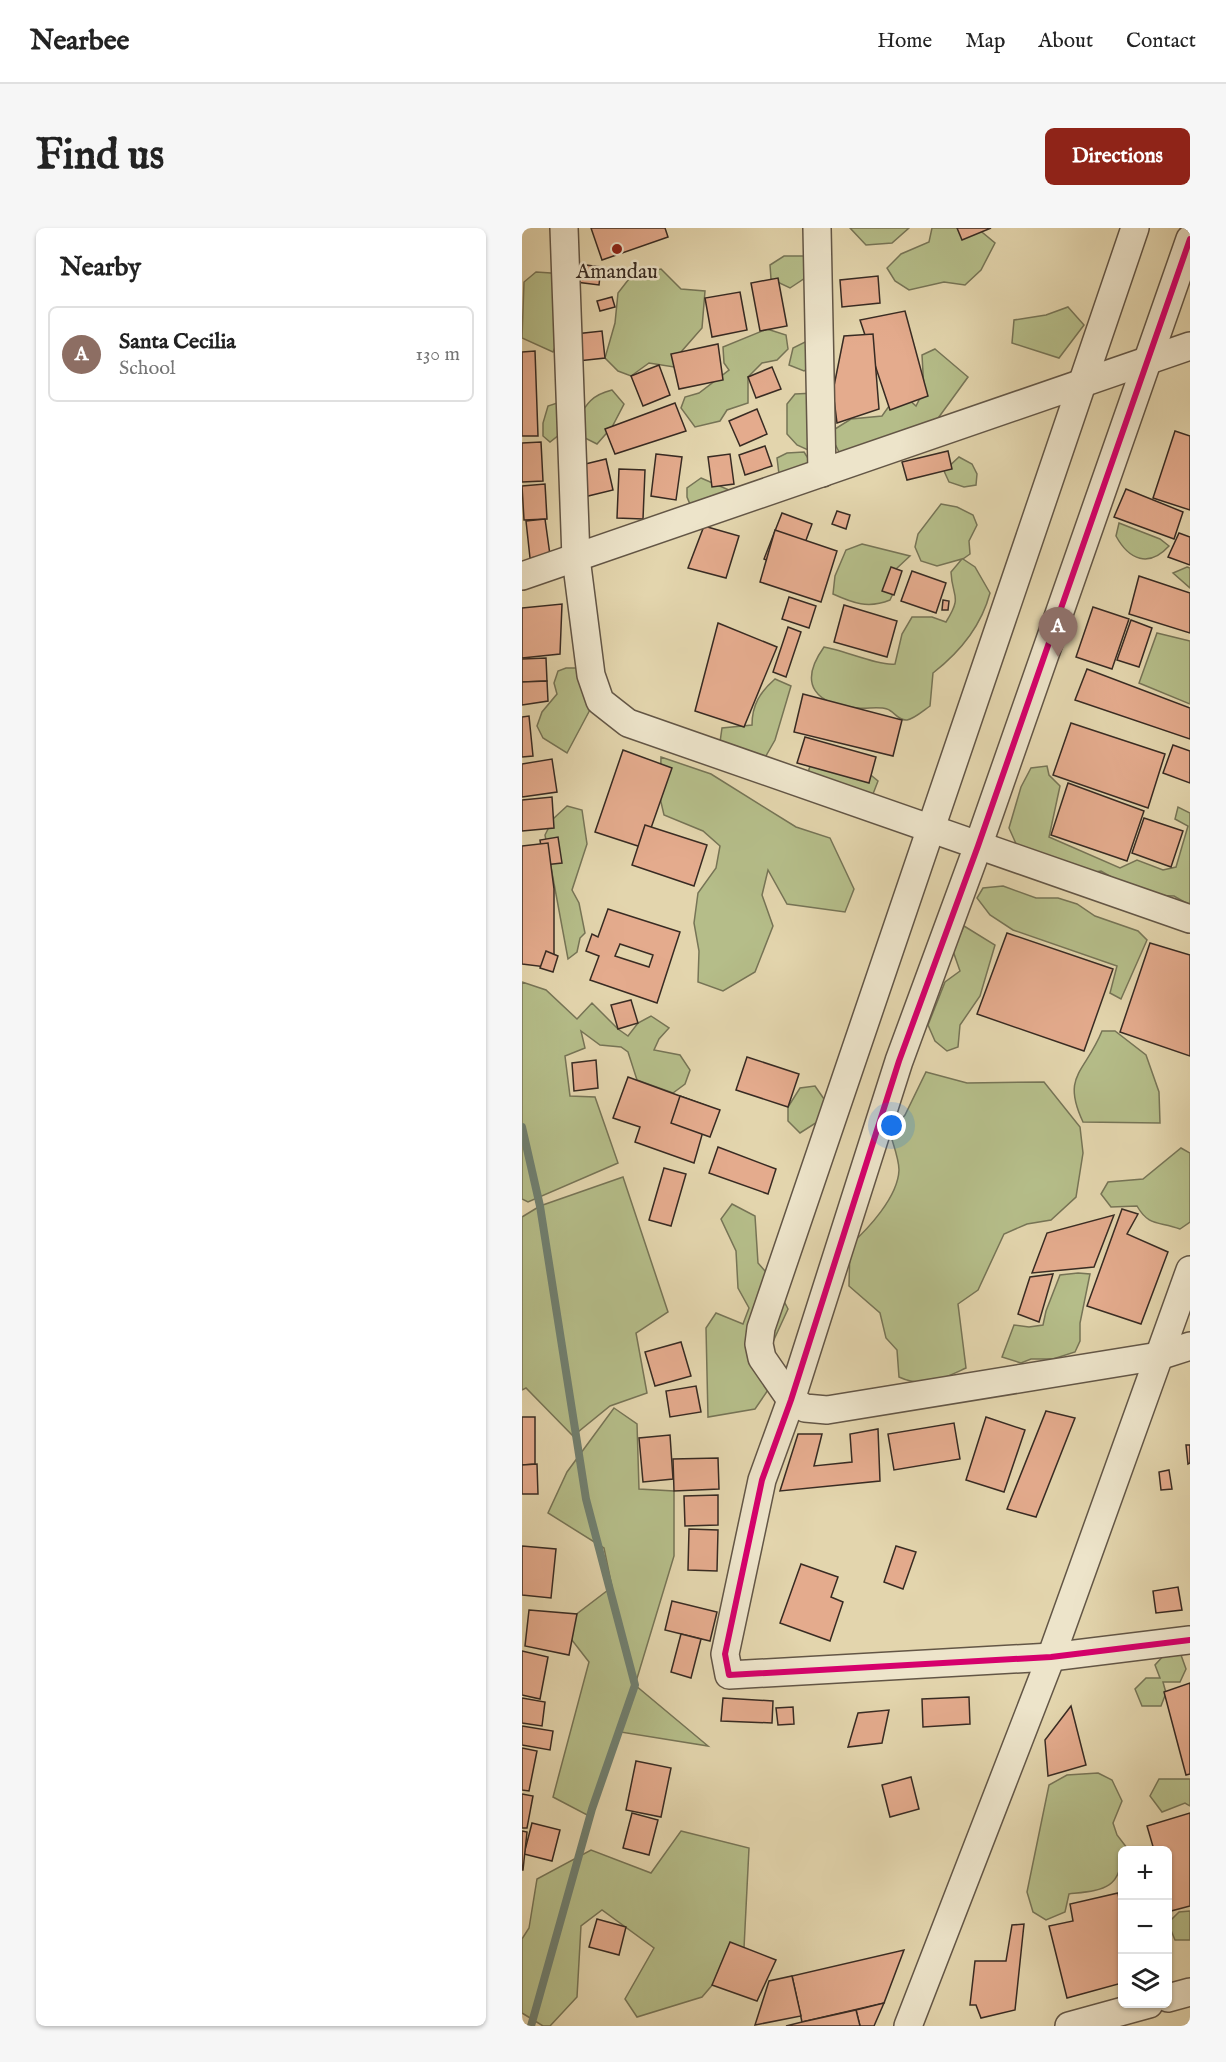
<!DOCTYPE html>
<meta charset="utf-8">
<style>
body{margin:0;font-family:"IM FELL English",serif;background:#f6f6f6;color:#222}
.controls{position:absolute;right:18px;bottom:18px;display:grid;overflow:hidden;border-radius:9px;box-shadow:0 2px 4px #0004}
.controls button{width:54px;height:54px;display:grid;place-items:center;padding:0;border:0;border-bottom:2px solid #e0e0e0;background:#fff;color:#222;font:30px sans-serif}
.you{position:absolute;left:370px;top:898px;width:21px;height:21px;margin:-15px;border:4px solid #fff;border-radius:50%;background:#1a73e8;box-shadow:0 0 0 9px #1a73e833}
.badge{display:grid;place-items:center;width:39px;height:39px;border-radius:50%;background:#8f2418;color:#fff;font-size:20px;font-weight:700}
.pin{position:absolute;translate:-50% -50px;filter:drop-shadow(0 2px 3px #0008)}
.pin::after{content:'';position:absolute;top:32px;width:21px;height:18px;background:inherit;clip-path:polygon(0 0,100% 0,50% 100%)}
.list{margin:0;padding:0;list-style:none}
h2{display:flex;justify-content:space-between;align-items:center;height:78px;margin:0;padding:0 24px;font-size:26px}
h2 small{font-size:20px;font-weight:400;color:#767676}
.list li{display:grid;grid-template-columns:39px 1fr auto;gap:18px;align-items:center;box-sizing:border-box;height:96px;margin:0 12px 12px;padding:0 12px;border:2px solid #e0e0e0;border-radius:9px}
.list b{display:block;font-size:22px;white-space:nowrap}
.list p{margin:0;font-size:20px;white-space:nowrap;color:#767676}
.list em{font-size:20px;font-style:normal;color:#767676}
.icon{flex:none;width:33px;height:33px;fill:none;stroke:currentColor;stroke-width:2;stroke-linecap:round;stroke-linejoin:round}
.map{position:relative;flex:none;width:668px;height:1798px;overflow:hidden;border-radius:9px}
header{display:flex;align-items:center;gap:36px;box-sizing:border-box;height:84px;padding:0 30px;background:#fff;border-bottom:2px solid #e0e0e0}
header strong{font-size:28px}
nav{display:flex;gap:33px;margin-inline-start:auto;font-size:21px}
.intro{display:flex;align-items:center;justify-content:space-between;box-sizing:border-box;height:144px;padding:0 36px}
h1{margin:0;font-size:42px}
.button{padding:15px 27px;border-radius:9px;background:#8f2418;color:#fff;font-size:21px;font-weight:700}
main{display:flex;gap:36px;padding:0 36px}
aside{flex:1;background:#fff;border-radius:9px;box-shadow:0 2px 4px #0004}
.map>svg:first-child{display:block}
.green{fill:#b5bd89;stroke:#767456;stroke-width:1.5}
.lines{fill:none;stroke-linecap:round;stroke-linejoin:round}
.stream{stroke:#708071;stroke-width:8}
.building{fill:#e4ab8d;stroke:#382b23;stroke-width:1.5;fill-rule:evenodd}
.minor-casing{stroke:#635646;stroke-width:30}
.minor{stroke:#ede4ca;stroke-width:27}
.cycleway-casing{stroke:#ede4ca;stroke-width:10}
.cycleway{stroke:#d6006c;stroke-width:6}
.poi-dot{fill:#8f2418;stroke:#ede4ca;stroke-width:2}
.labels{text-anchor:middle;stroke-width:5;stroke-linejoin:round;paint-order:stroke}
.poi-label{font-size:21px;fill:#382b23;stroke:#ede4ca}
</style>
<header>
<strong>Nearbee</strong>
<nav><a>Home</a><a>Map</a><a>About</a><a>Contact</a></nav>
</header>
<div class="intro"><h1>Find us</h1><a class="button">Directions</a></div>
<main>
<aside>
<h2>Nearby<small></small></h2>
<ul class="list">
<li><span class="badge" style="background:#8d6e63">A</span><div><b>Santa Cecilia</b><p>School</p></div><em>130 m</em></li>
</ul>
</aside>
<div class="map">
<svg width="668" height="1798" viewBox="0 0 668 1798">
<rect width="100%" height="100%" fill="#e3d5ad"/>
<filter id="stains"><feTurbulence type="fractalNoise" baseFrequency=".00333" numOctaves="4"/><feColorMatrix values="0 0 0 0 .2 0 0 0 0 .09 0 0 0 0 .02 0 0 0 .5 -.17"/></filter>
<radialGradient id="worn" r=".72"><stop offset=".6" stop-color="#630" stop-opacity="0"/><stop offset="1" stop-color="#630" stop-opacity=".3"/></radialGradient>
<g class="green">
<path d="M328,0H387L370,15L344,17Z"/>
<path d="M410,0H455L473,15L459,42L443,57L422,54L387,62L373,53L365,40L379,26L407,14Z"/>
<path d="M262,28H291L289,46L268,60L249,51L248,37Z"/>
<path d="M139,41L159,61L183,63L180,100L159,124L152,139L127,135L109,148L96,143L83,130L93,95L96,65L110,47Z"/>
<path d="M14,44L29,45L36,49L39,106L31,124L0,110L2,54Z"/>
<path d="M546,79L562,97L537,130L490,115L492,92L524,87Z"/>
<path d="M245,101L264,107L266,121L255,132L240,135L226,149V175L205,182L198,193L173,199L159,180L163,169L177,165L207,142L202,135L201,119Z"/>
<path d="M287,112L293,135L282,143L267,137L271,120Z"/>
<path d="M413,121L446,149L398,215L320,230L312,214L313,201L329,191L360,188L367,178L385,170L394,178L402,162L400,127Z"/>
<path d="M90,162L102,176L90,199L75,216L57,207L55,193L28,214L21,208V195L26,178L38,174L55,192C65,175 70,167 90,162Z"/>
<path d="M293,165L286,222L275,217L265,206V176L273,166Z"/>
<path d="M282,224L291,238L257,246L255,230L265,225Z"/>
<path d="M437,229L450,236L455,246L454,257L442,259L427,254L422,243Z"/>
<path d="M179,250L214,265L172,286L165,269V260Z"/>
<path d="M419,276L435,279L451,287L455,297L447,313L448,326L441,331L453,339L468,365C459,399 438,424 411,445L408,478C402,482 392,491 385,492C376,493 372,483 365,481C357,478 345,481 337,480C294,477 275,457 302,419C321,422 357,438 373,436L380,406L390,389H410L424,394C441,367 430,370 429,344L440,331L415,338L399,333L393,319L396,306Z"/>
<path d="M597,295L638,311L647,318C627,340 607,332 594,308Z"/>
<path d="M340,316L388,328L374,341V359L368,372C346,381 331,375 311,366L313,348L324,322Z"/>
<path d="M665,339L668,340V360L651,345Z"/>
<path d="M635,405L668,413V476L617,455Z"/>
<path d="M44,440H62L70,478L45,525L21,510L15,498L20,484L35,466L32,455L36,443Z"/>
<path d="M253,451L269,458L253,512L241,533L198,514L200,500L230,497C230,477 238,464 253,451Z"/>
<path d="M139,529L189,546L274,599L308,610L332,661L323,684L265,676L246,642L240,667L251,698L233,744L201,763L176,754L177,723L172,695L176,665L194,640L198,618L181,603L142,587L138,570Z"/>
<path d="M288,538L339,539L356,553L351,566L325,576L284,551Z"/>
<path d="M525,538L527,547L538,558L527,609L598,640L615,632L641,642L654,639L666,598L653,591L656,579L668,585V677L652,668L621,667L579,643L561,646L495,618L487,600L499,559L509,540Z"/>
<path d="M45,578L60,582L65,616L50,662L57,675L63,705L58,710L55,724L46,731L23,607L31,591Z"/>
<path d="M481,658L514,670H536L555,676L573,688L616,703L625,712L599,771L588,765L595,738L491,702L468,687L455,670L461,660Z"/>
<path d="M442,698L473,717L458,768L438,797L436,819L425,823L413,813L406,797L423,754L438,743L431,723Z"/>
<path d="M0,754L24,762L55,791L70,775L96,801L106,808L116,795L129,788L147,800L137,811L132,822L158,827L168,842L163,856L151,865L115,852L106,824L99,819L78,817L59,803L63,820L43,828L48,868L73,869L96,935L6,974L0,971Z"/>
<path d="M580,803H593L624,827L637,864L638,895L561,894C539,847 563,845 580,803Z"/>
<path d="M404,844L445,855L522,854L558,899L561,925L554,969L529,992L505,996L482,1006L456,1062L436,1076L444,1140C420,1151 403,1161 377,1149L375,1122L364,1110L358,1085L327,1058L328,1017C346,1001 376,969 377,942C377,931 371,916 368,905L383,887Z"/>
<path d="M293,858L311,884L278,905L266,893V879L278,860Z"/>
<path d="M659,920L668,925V994L658,1001C637,993 627,999 615,978L589,979L579,966L586,954L621,951Z"/>
<path d="M101,949L146,1084L114,1105L125,1165L88,1178L51,1208L4,1160L0,1162V989L18,978Z"/>
<path d="M210,976L233,988L236,1035L251,1052L266,1081L244,1129L248,1159L233,1181L186,1189L184,1100L194,1085L221,1096L227,1080L216,1060L214,1023L199,991Z"/>
<path d="M556,1045L568,1046L558,1095V1113L553,1124L531,1131H509L499,1135L480,1129L492,1097L507,1099L521,1097L524,1083L538,1047Z"/>
<path d="M92,1180L115,1196L117,1261L152,1263V1328L113,1457L186,1518L99,1504L67,1588L31,1569L67,1434L39,1398L90,1359L82,1320L26,1285L45,1244Z"/>
<path d="M643,1426L659,1427L664,1441L658,1454H641L644,1465L639,1478H620L613,1461L624,1450H638L633,1437Z"/>
<path d="M576,1545L590,1552L600,1573L591,1595L595,1607L605,1620L600,1622C600,1662 580,1662 547,1666L543,1684L524,1692L511,1684L505,1664L527,1557L545,1547Z"/>
<path d="M637,1551H668V1578L663,1575L640,1584L628,1568Z"/>
<path d="M159,1603L227,1620L222,1720L180,1769L115,1789L103,1771L132,1720L80,1682L59,1698L55,1769L28,1798H21L0,1785V1711L7,1700L15,1651L69,1622L129,1645Z"/>
<path d="M668,1683V1712H653L646,1695L657,1684Z"/>
</g>
<g class="lines">
<path class="stream" d="M0,899L18,978L64,1271L113,1457L70,1581L9,1798"/>
</g>
<g class="building">
<path d="M69,0H143L146,9L80,32Z"/>
<path d="M435,0H469L440,12Z"/>
<path d="M56,36L79,39L77,57L54,54Z"/>
<path d="M356,48L358,75L320,79L318,52Z"/>
<path d="M256,50L265,98L238,103L229,55Z"/>
<path d="M218,64L225,102L190,109L183,70Z"/>
<path d="M90,69L93,79L78,83L75,73Z"/>
<path d="M383,83L406,168L368,182L338,92Z"/>
<path d="M80,103L83,130L56,133L53,106Z"/>
<path d="M351,106L357,181L315,195L311,163L322,108Z"/>
<path d="M196,116L201,152L157,161L149,126Z"/>
<path d="M13,123L16,208H0V124Z"/>
<path d="M137,137L148,167L121,178L109,148Z"/>
<path d="M250,139L259,161L234,170L226,149Z"/>
<path d="M153,175L164,203L93,226L83,201Z"/>
<path d="M235,181L245,206L218,218L207,193Z"/>
<path d="M653,203L668,208V282L631,270Z"/>
<path d="M19,214L21,253L0,254V215Z"/>
<path d="M243,218L250,238L223,247L217,227Z"/>
<path d="M426,223L430,241L385,252L380,234Z"/>
<path d="M134,226L160,229L154,272L129,268Z"/>
<path d="M208,226L212,256L190,259L186,229Z"/>
<path d="M84,231L91,262L62,269L55,238Z"/>
<path d="M97,241L123,242L121,291L95,290Z"/>
<path d="M23,256L25,291L2,292L0,258Z"/>
<path d="M604,261L661,284L652,311L592,289Z"/>
<path d="M315,283L328,287L324,301L310,296Z"/>
<path d="M260,285L290,296L273,342L242,331Z"/>
<path d="M23,291L28,327L8,330L4,293Z"/>
<path d="M182,298L217,308L204,350L166,340Z"/>
<path d="M253,302L315,323L299,374L238,354Z"/>
<path d="M657,305L668,309V337L646,329Z"/>
<path d="M369,339L380,343L372,367L360,363Z"/>
<path d="M390,343L424,355L414,385L379,373Z"/>
<path d="M617,348L668,365V405L607,386Z"/>
<path d="M267,369L294,378L287,400L260,391Z"/>
<path d="M421,372L427,373L426,382H420Z"/>
<path d="M40,376L38,426L0,430V380Z"/>
<path d="M322,377L375,393L365,429L312,414Z"/>
<path d="M571,379L607,391L590,441L554,429Z"/>
<path d="M609,392L630,400L617,439L595,432Z"/>
<path d="M196,395L255,419L222,499L173,483Z"/>
<path d="M266,399L279,404L264,449L251,444Z"/>
<path d="M24,430L25,453L0,454V431Z"/>
<path d="M565,441L668,480V511L553,472Z"/>
<path d="M25,453L26,473L0,477V454Z"/>
<path d="M281,466L380,492L371,528L272,504Z"/>
<path d="M7,488L11,528L0,529V489Z"/>
<path d="M549,495L643,526L626,580L531,547Z"/>
<path d="M283,509L354,529L347,555L275,535Z"/>
<path d="M651,517L668,523V555L641,545Z"/>
<path d="M101,522L150,540L122,620L73,604Z"/>
<path d="M30,531L35,564L0,569V536Z"/>
<path d="M546,555L622,583L605,633L529,607Z"/>
<path d="M30,569L32,600L0,603V572Z"/>
<path d="M622,590L661,603L649,639L610,625Z"/>
<path d="M123,597L185,617L172,658L110,637Z"/>
<path d="M36,609L40,635L22,637L18,612Z"/>
<path d="M26,615L32,661V740L0,736V618Z"/>
<path d="M86,681L158,704L135,775L68,752L77,728L64,723L70,706L76,709ZM98,716L131,727L127,739L93,728Z"/>
<path d="M485,705L591,741L562,823L455,786Z"/>
<path d="M628,715L668,727V828L598,804Z"/>
<path d="M24,723L36,728L31,744L18,740Z"/>
<path d="M109,772L116,795L96,801L89,777Z"/>
<path d="M225,829L277,846L266,879L214,862Z"/>
<path d="M74,832L76,860L52,863L50,835Z"/>
<path d="M106,849L188,879L172,935L113,914L118,899L91,890Z"/>
<path d="M158,868L198,882L188,909L149,895Z"/>
<path d="M196,919L254,941L246,966L187,945Z"/>
<path d="M142,940L164,946L149,998L127,992Z"/>
<path d="M600,981L616,986L605,1006L646,1024L619,1096L565,1078Z"/>
<path d="M592,987L572,1039L510,1045L525,1005Z"/>
<path d="M531,1046L517,1094L496,1086L508,1049Z"/>
<path d="M159,1114L169,1148L133,1158L123,1124Z"/>
<path d="M174,1158L179,1184L148,1189L144,1163Z"/>
<path d="M524,1183L553,1190L514,1289L485,1281Z"/>
<path d="M0,1189H13V1236L0,1237Z"/>
<path d="M464,1189L503,1202L482,1264L444,1252Z"/>
<path d="M432,1195L438,1231L372,1242L366,1206Z"/>
<path d="M356,1201L358,1253L258,1263L276,1206H300L292,1238L330,1234L328,1206Z"/>
<path d="M148,1207L151,1251L121,1254L117,1210Z"/>
<path d="M664,1217H668V1235L666,1236Z"/>
<path d="M196,1230L197,1261L152,1263L151,1231Z"/>
<path d="M15,1236L16,1266H0V1237Z"/>
<path d="M647,1242L650,1261L639,1262L637,1244Z"/>
<path d="M196,1267V1297L163,1298L162,1268Z"/>
<path d="M167,1301L196,1302L195,1343L166,1342Z"/>
<path d="M0,1318L34,1321L29,1370L0,1367Z"/>
<path d="M374,1318L394,1324L381,1361L362,1354Z"/>
<path d="M279,1336L316,1349L309,1369L321,1374L308,1413L258,1395Z"/>
<path d="M656,1359L660,1382L634,1385L631,1363Z"/>
<path d="M150,1373L195,1384L188,1413L143,1402Z"/>
<path d="M7,1382L55,1386L47,1427L3,1418Z"/>
<path d="M159,1406L179,1411L169,1450L149,1444Z"/>
<path d="M0,1423L26,1429L18,1471L0,1467Z"/>
<path d="M668,1455V1546L664,1547L642,1464Z"/>
<path d="M447,1469L448,1496L401,1499L400,1471Z"/>
<path d="M0,1470L23,1474L20,1498L0,1495Z"/>
<path d="M201,1470L251,1473L250,1495L199,1493Z"/>
<path d="M549,1478L564,1537L526,1548L523,1512Z"/>
<path d="M271,1479L272,1496L256,1497L254,1480Z"/>
<path d="M367,1482L360,1515L326,1519L336,1485Z"/>
<path d="M0,1498L31,1503L28,1522L0,1517Z"/>
<path d="M0,1520L15,1523L7,1563L0,1562Z"/>
<path d="M114,1533L149,1540L139,1589L104,1582Z"/>
<path d="M389,1549L397,1581L368,1589L360,1557Z"/>
<path d="M0,1566L11,1568L5,1600H0Z"/>
<path d="M110,1585L136,1592L127,1627L101,1620Z"/>
<path d="M668,1585V1678L649,1683L646,1671V1622H632L625,1598Z"/>
<path d="M10,1595L38,1602L30,1633L2,1626Z"/>
<path d="M0,1603L5,1604L1,1642H0Z"/>
<path d="M596,1665L600,1686V1755L545,1770L527,1698L551,1693L548,1676Z"/>
<path d="M75,1691L104,1699L97,1727L67,1719Z"/>
<path d="M502,1696L493,1782L459,1790L454,1777H448L453,1733H484L490,1697Z"/>
<path d="M208,1714L254,1732L235,1773L190,1757Z"/>
<path d="M382,1722L362,1775L280,1794L270,1748Z"/>
<path d="M270,1748L279,1788L233,1797L247,1753Z"/>
<path d="M362,1775L352,1798H338L334,1782Z"/>
<path d="M334,1782L338,1798H264L280,1794Z"/>
</g>
<g class="lines">
<defs>
<g id="minor">
<path d="M42,0L54,330L69,447L78,473L106,495L668,691"/>
<path d="M295,0L300,245"/>
<path d="M613,0L239,1100L237,1116L240,1130L269,1172L283,1180L305,1182L637,1128L668,1118"/>
<path d="M668,11L456,618L377,833L269,1172L240,1252L203,1426L207,1447L529,1429L668,1412"/>
<path d="M0,348L668,118"/>
<path d="M646,1770L668,1764"/>
<path d="M386,1798L529,1429L668,1042"/>
<path d="M547,1798L627,1776"/>
</g>
</defs>
<use href="#minor" class="minor-casing"/>
<use href="#minor" class="minor"/>
<defs>
<path id="cycleway" d="M668,11L456,618L377,833L269,1172L240,1252L203,1426L207,1447L529,1429L668,1412"/>
</defs>
<use href="#cycleway" class="cycleway-casing"/>
<use href="#cycleway" class="cycleway"/>
</g>
<circle class="poi-dot" cx="95" cy="21" r="6"/>
<g class="labels">
<g class="poi-label">
<text x="95" y="50">Amandau</text>
</g>
</g>
<rect width="100%" height="100%" filter="url(#stains)"/>
<rect width="100%" height="100%" fill="url(#worn)"/>
</svg>
<div class="controls">
<button>+</button>
<button>−</button>
<button><svg class="icon" aria-label="layers" viewBox="0 0 24 24"><path d="M12 4l9 5-9 5-9-5zM3 14l9 5 9-5"/></svg></button>
</div>
<div class="you"></div>
<div class="pin badge" style="left:536px;top:429px;background:#8d6e63">A</div>
</div>
</main>
